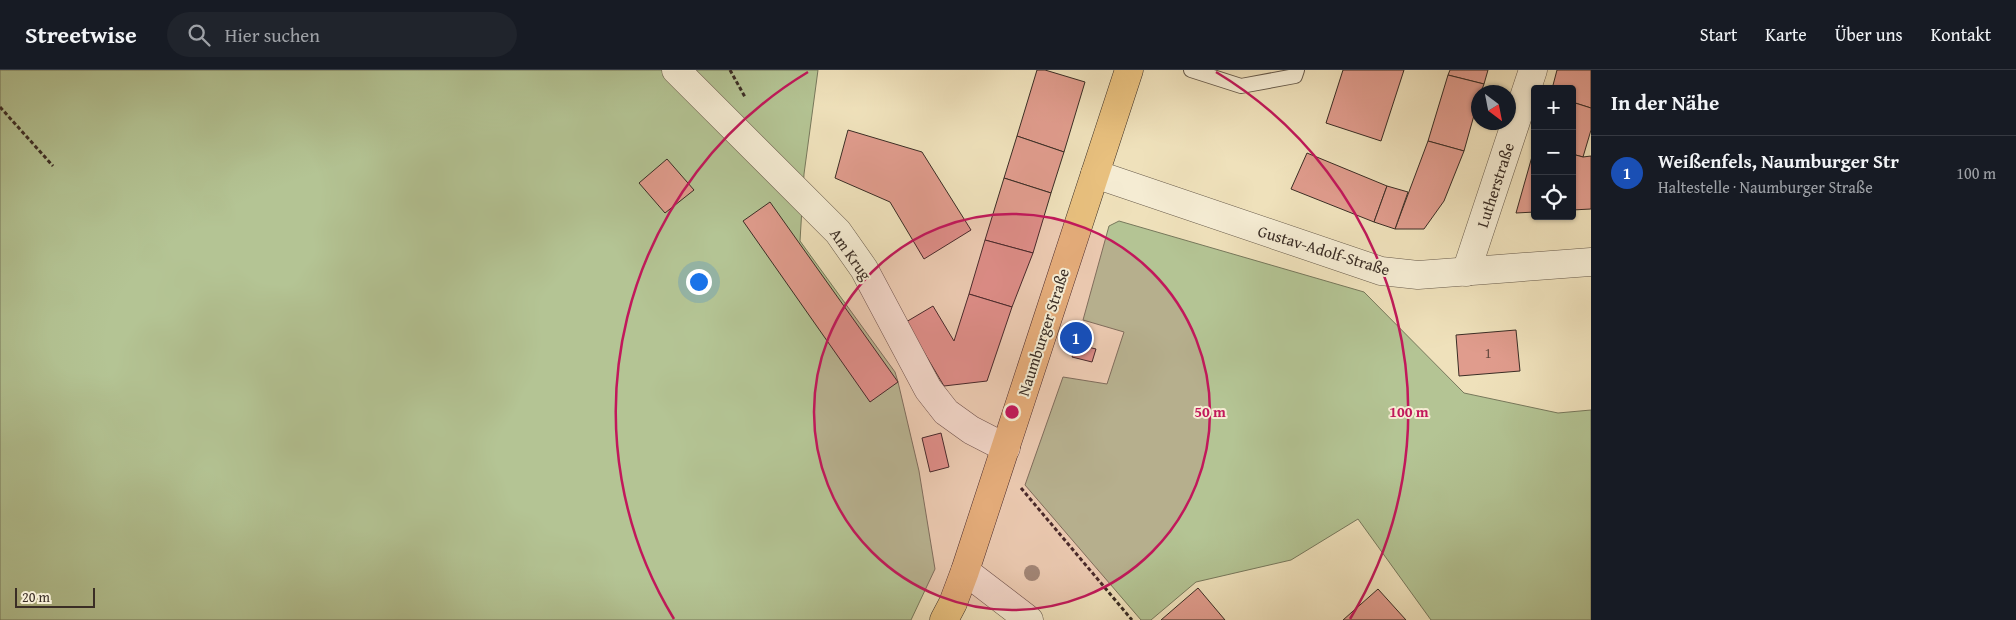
<!DOCTYPE html>
<html lang="de">
<meta charset="utf-8">
<style>
body{margin:0;font-family:"Gentium Book Plus",serif;background:#20242c;color:#f1f3f6}
.controls{position:absolute;right:15px;top:15px;display:grid;overflow:hidden;border-radius:5px;box-shadow:0 1px 4px #0004}
.controls button{width:45px;height:45px;display:grid;place-items:center;padding:0;border:0;border-bottom:1px solid #363941;background:#171b24;color:#f1f3f6;font:25px sans-serif}
.compass{position:absolute;left:1471px;top:15px;width:45px;height:45px;border-radius:50%;background:#171b24;box-shadow:0 1px 4px #0004;rotate:148deg}
.scale{position:absolute;left:15px;bottom:12px;width:80px;box-sizing:border-box;padding-left:5px;border:2px solid #3a2d25;border-top:0;font-size:14px;line-height:18px;white-space:nowrap;color:#3a2d25;-webkit-text-stroke:4px #f5ecd3;paint-order:stroke}
.you{position:absolute;left:698px;top:211px;width:18px;height:18px;margin:-12px;border:4px solid #fff;border-radius:50%;background:#1a73e8;box-shadow:0 0 0 8px #1a73e833}
.badge{display:grid;place-items:center;width:32px;height:32px;border-radius:50%;background:#7c3aed;color:#fff;font-size:16px;font-weight:700}
.pin{position:absolute;translate:-50% -50%;border:2px solid #fff;box-shadow:0 1px 5px #0006}
.list{margin:0;padding:0;list-style:none}
h2{display:flex;justify-content:space-between;align-items:center;height:65px;margin:0;padding:0 20px;font-size:21px}
h2 small{font-size:16px;font-weight:400;color:#9ea1a6}
.list li{display:grid;grid-template-columns:32px 1fr auto;gap:15px;align-items:center;box-sizing:border-box;height:75px;padding:0 20px;border-top:1px solid #363941}
.list b{display:block;font-size:19px;white-space:nowrap}
.list p{margin:0;font-size:16px;white-space:nowrap;color:#9ea1a6}
.list em{font-size:16px;font-style:normal;color:#9ea1a6}
.icon{flex:none;width:28px;height:28px;fill:none;stroke:currentColor;stroke-width:2;stroke-linecap:round;stroke-linejoin:round}
.map{position:relative;flex:none;width:1591px;height:550px;overflow:hidden}
header{display:flex;align-items:center;gap:30px;box-sizing:border-box;height:70px;padding:0 25px;background:#171b24;border-bottom:1px solid #363941}
header strong{font-size:24px}
nav{display:flex;gap:28px;margin-inline-start:auto;font-size:18px}
.search{width:350px;height:45px;background:#20242c;display:flex;align-items:center;gap:12px;box-sizing:border-box;padding:0 18px;border-radius:28px;color:#9ea1a6;font-size:19px}
main{display:flex}
aside{flex:1;background:#171b24}
.map>svg:first-child{display:block}
.green{fill:#b4c494;stroke:#77785c}
.building{fill:#e09c8d;stroke:#3a2d25}
.lines{fill:none;stroke-linecap:round;stroke-linejoin:round}
.lane-casing{stroke:#675a4a;stroke-width:16}
.street-casing{stroke:#675a4a;stroke-width:29}
.primary-casing{stroke:#3a2d25;stroke-width:29}
.path{stroke:#3a2d25;stroke-width:3;stroke-dasharray:4 2.5;stroke-linecap:butt}
.lane{stroke:#f5ecd3;stroke-width:14}
.street{stroke:#f5ecd3;stroke-width:28}
.primary{stroke:#e8c07e;stroke-width:28}
.tree{fill:#9c9378}
.ring{fill:none;stroke:#c2185b;stroke-width:2.5}
.labels{text-anchor:middle;stroke-width:4;stroke-linejoin:round;paint-order:stroke}
.number-label{font-size:14px;fill:#64493f}
.street-label{font-size:16px;fill:#3a2d25;stroke:#f5ecd3}
.centre{fill:#c2185b;stroke:#f5ecd3;stroke-width:2.5}
.ring-label{font-size:15px;text-anchor:middle;font-weight:bold;fill:#c2185b;stroke:#f5ecd3;stroke-width:4;stroke-linejoin:round;paint-order:stroke}
</style>
<header>
<strong>Streetwise</strong>
<div class="search"><svg class="icon" aria-label="search" viewBox="0 0 24 24"><circle cx="10" cy="10" r="6"/><path d="M15 15l6 6"/></svg>Hier suchen</div>
<nav><a>Start</a><a>Karte</a><a>Über uns</a><a>Kontakt</a></nav>
</header>
<main>
<div class="map">
<svg width="1591" height="550" viewBox="0 0 1591 550">
<rect width="100%" height="100%" fill="#efe1bb"/>
<filter id="stains"><feTurbulence type="fractalNoise" baseFrequency=".004" numOctaves="4"/><feColorMatrix values="0 0 0 0 .2 0 0 0 0 .09 0 0 0 0 .02 0 0 0 .5 -.17"/></filter>
<radialGradient id="worn" r=".72"><stop offset=".6" stop-color="#630" stop-opacity="0"/><stop offset="1" stop-color="#630" stop-opacity=".3"/></radialGradient>
<g class="green">
<path d="M0,0H818L804,104L800,171L895,302L898,312L919,401L935,499L911,550H0Z"/>
<path d="M1119,151L1364,222L1464,323L1558,343L1591,340V550H1431L1358,449L1291,490L1196,512L1151,550H1141L1025,415L1063,307L1107,314L1124,262L1083,250L1109,156Z"/>
</g>
<g class="building">
<path d="M1037,0H1045L1085,12L1064,82L1017,66Z"/>
<path d="M1343,0H1404L1381,71L1326,53Z"/>
<path d="M1450,0H1488L1484,14L1448,5Z"/>
<path d="M1557,0H1591V38L1572,32V19H1552Z"/>
<path d="M1448,5L1484,14L1481,22H1478V31L1464,81L1428,71Z"/>
<path d="M1572,32L1591,38V60L1583,87L1572,84Z"/>
<path d="M848,60L922,82L971,160L924,189L890,132L835,108Z"/>
<path d="M1017,66L1064,82L1051,123L1004,108Z"/>
<path d="M1428,71L1464,81L1444,131L1424,159H1395Z"/>
<path d="M1535,76V142L1516,143Z"/>
<path d="M1307,83L1387,116L1374,152L1291,119Z"/>
<path d="M1572,84L1583,87L1591,86V139L1572,140Z"/>
<path d="M667,89L694,120L665,143L639,113Z"/>
<path d="M1004,108L1051,123L1033,183L985,170Z"/>
<path d="M1387,116L1408,122L1395,159L1374,152Z"/>
<path d="M770,132L898,312L870,332L743,151Z"/>
<path d="M985,170L1033,183L1012,237L969,224Z"/>
<path d="M969,224L1012,237L987,311L944,316L906,252L933,236L954,271Z"/>
<path d="M1516,260L1520,301L1459,306L1456,265Z"/>
<path d="M1076,274L1096,279L1092,292L1072,287Z"/>
<path d="M941,363L949,397L930,402L922,368Z"/>
<path d="M1198,518L1225,550H1161Z"/>
<path d="M1378,519L1406,550H1343Z"/>
</g>
<g class="lines">
<defs>
<path id="lane" d="M1191,0L1241,16L1295,6L1297,0"/>
<g id="street">
<path d="M676,0L838,162L864,199L928,319L946,342L971,360L1006,378"/>
<path d="M1095,104L1381,201L1418,205L1591,192"/>
<path d="M1466,202L1533,0"/>
<path d="M965,501L1029,550"/>
</g>
<path id="primary" d="M944,550L953,533L965,501L1129,0"/>
</defs>
<use href="#lane" class="lane-casing"/>
<use href="#street" class="street-casing"/>
<use href="#primary" class="primary-casing"/>
<g class="path">
<path d="M730,0L745,27"/>
<path d="M0,37L53,96"/>
<path d="M1021,418L1132,550"/>
</g>
<use href="#lane" class="lane"/>
<use href="#street" class="street"/>
<use href="#primary" class="primary"/>
</g>
<circle class="tree" cx="1032" cy="503" r="8"/>
<circle cx="1012" cy="342" r="198" fill="#c2185b" fill-opacity=".12"/>
<g class="ring">
<circle cx="1012" cy="342" r="198"/>
<path d="M674 549A397 397 0 0 1 808 2M1216 2A397 397 0 0 1 1350 549"/>
</g>
<g class="labels">
<g class="number-label">
<text x="1488" y="288">1</text>
</g>
<g class="street-label">
<text transform="translate(1495 115) rotate(-72)" y="6">Lutherstraße</text>
<text transform="translate(1324 180) rotate(17)" y="6">Gustav-Adolf-Straße</text>
<text transform="translate(851 184) rotate(55)" y="6">Am Krug</text>
<text transform="translate(1043 262) rotate(-72)" y="6">Naumburger Straße</text>
</g>
</g>
<circle cx="1012" cy="342" r="8" class="centre"/>
<g class="ring-label">
<text x="1210" y="347">50 m</text>
<text x="1409" y="347">100 m</text>
</g>
<rect width="100%" height="100%" filter="url(#stains)"/>
<rect width="100%" height="100%" fill="url(#worn)"/>
</svg>
<div class="controls">
<button>+</button>
<button>−</button>
<button><svg class="icon" aria-label="locate" viewBox="0 0 24 24"><circle cx="12" cy="12" r="6"/><path d="M12 2v4M12 18v4M2 12h4M18 12h4"/></svg></button>
</div>
<svg class="compass" viewBox="-18 -18 36 36"><path d="M0-13l5 13h-10z" fill="#e53935"/><path d="M0 13l5-13h-10z" fill="#9ea1a6"/></svg>
<div class="scale">20 m</div>
<div class="you"></div>
<div class="pin badge" style="left:1076px;top:268px;background:#1a4fb4">1</div>
</div>
<aside>
<h2>In der Nähe<small></small></h2>
<ul class="list">
<li><span class="badge" style="background:#1a4fb4">1</span><div><b>Weißenfels, Naumburger Str</b><p>Haltestelle · Naumburger Straße</p></div><em>100 m</em></li>
</ul>
</aside>
</main>
